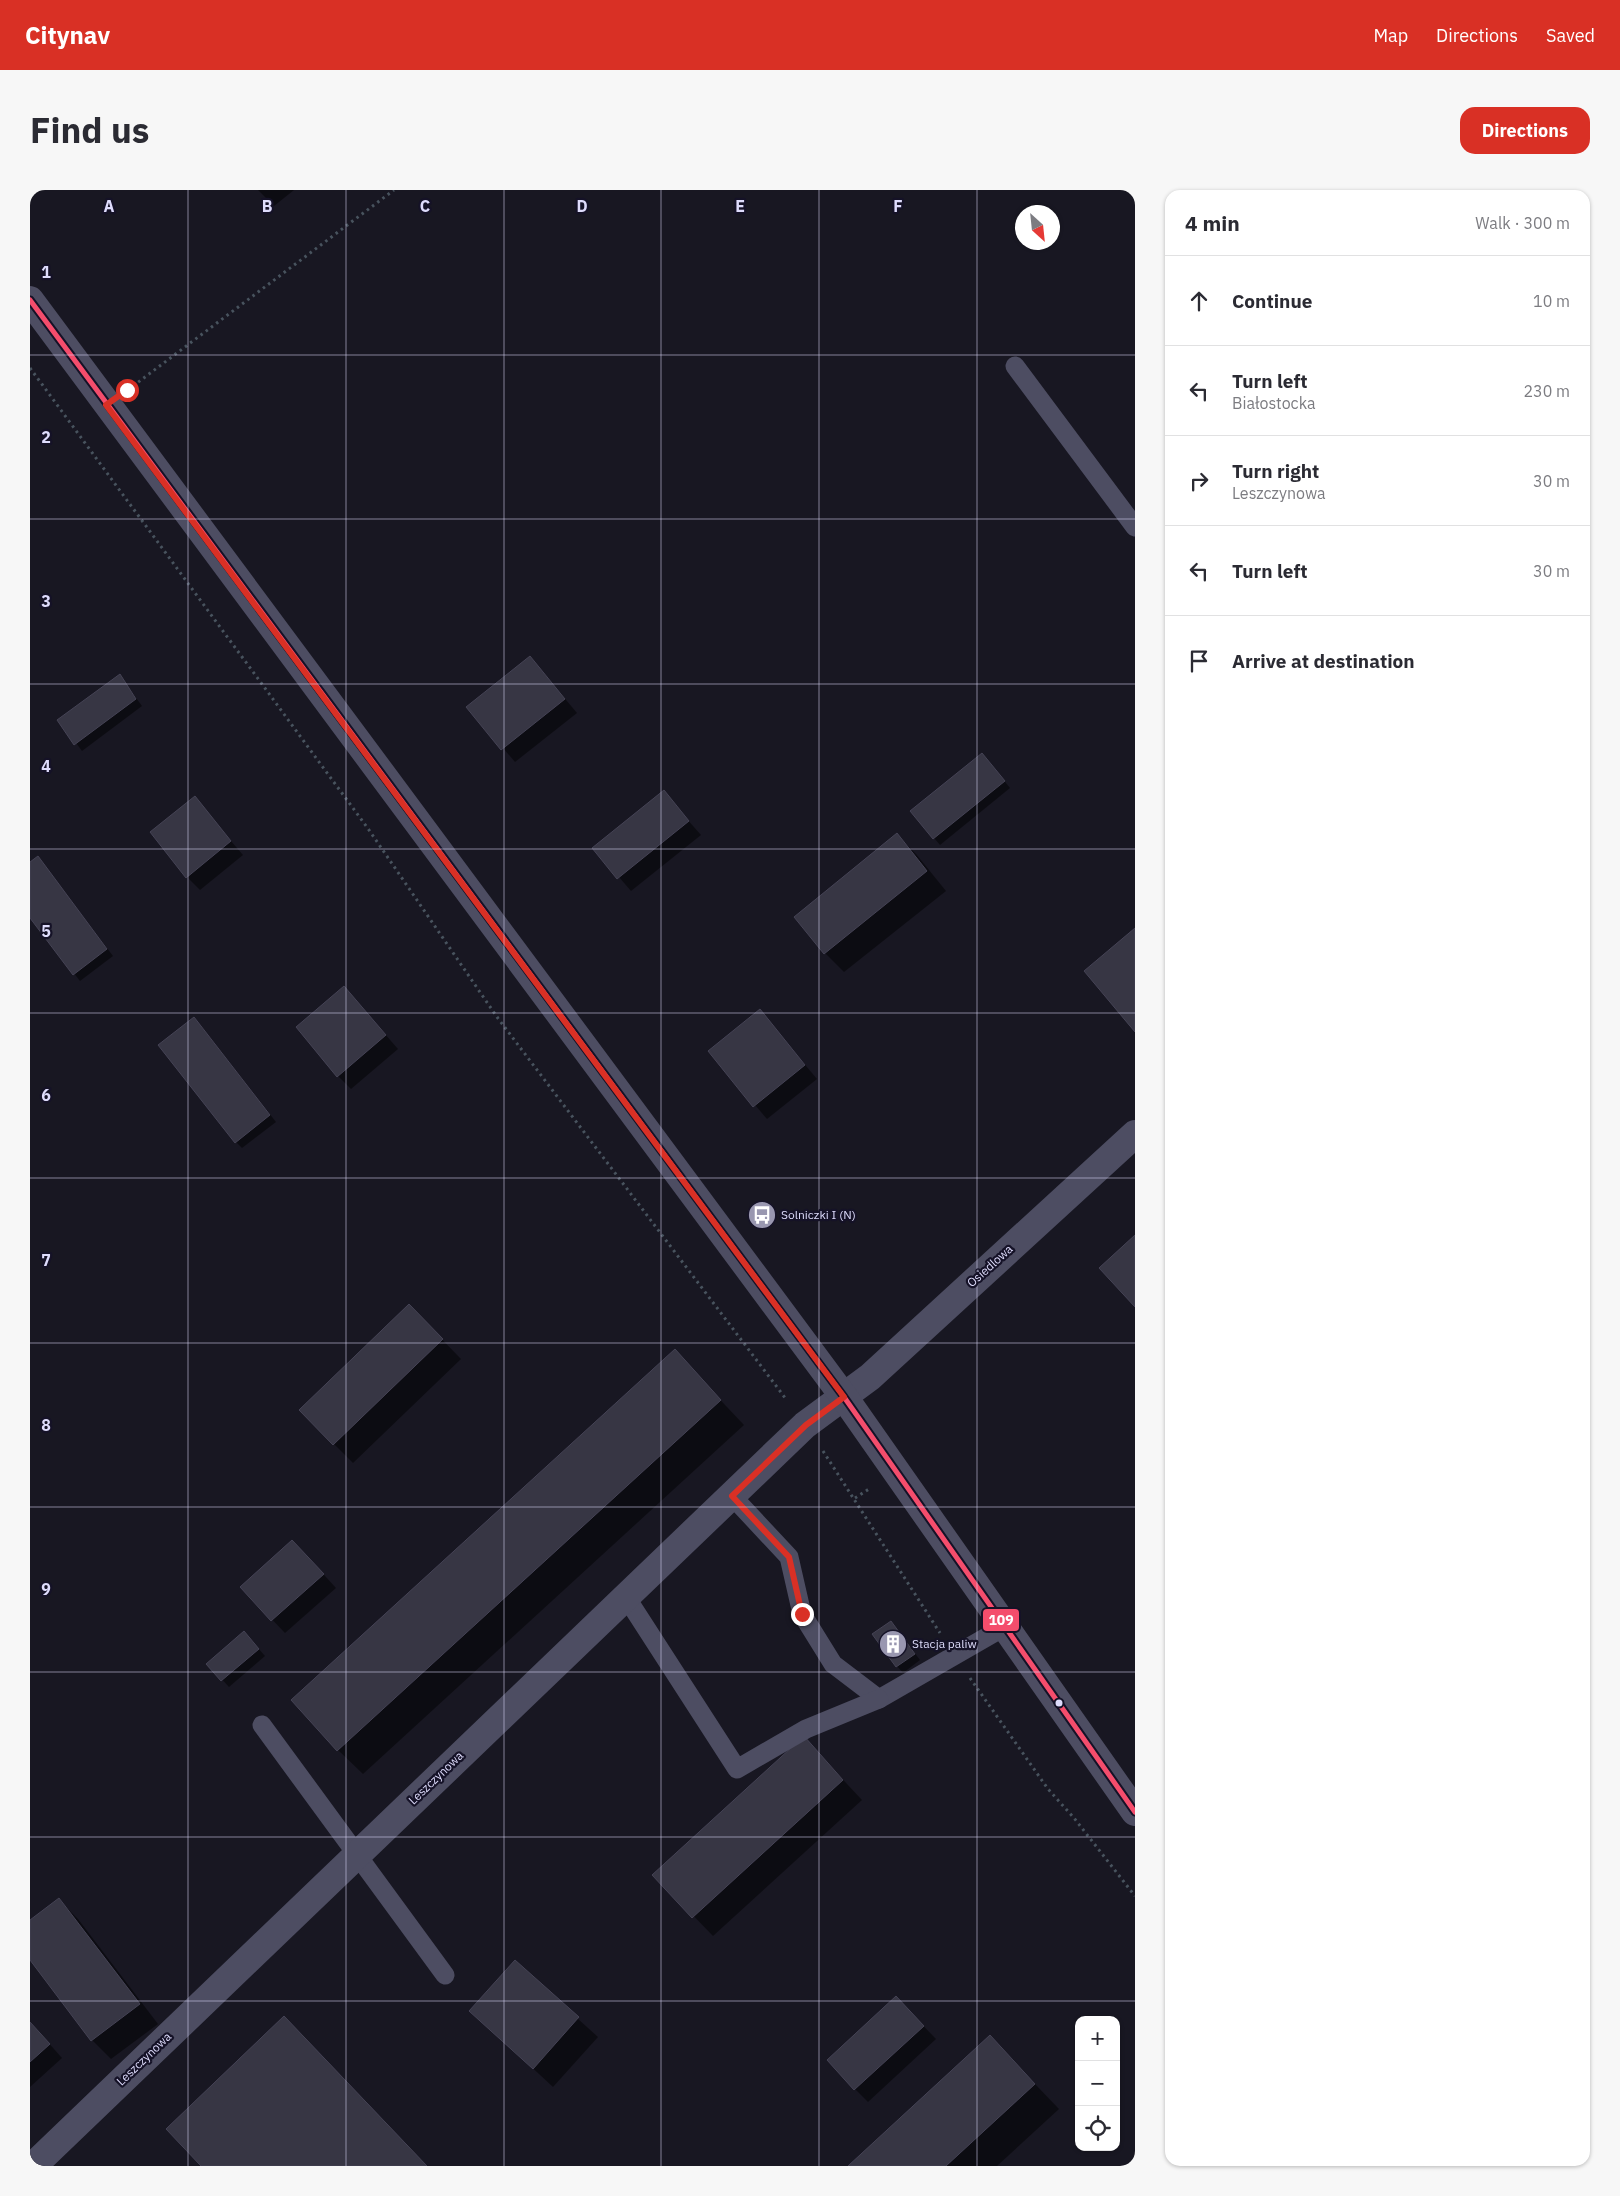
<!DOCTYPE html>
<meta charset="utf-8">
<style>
body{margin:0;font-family:"IBM Plex Sans",sans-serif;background:#f7f7f7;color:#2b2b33}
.controls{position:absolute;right:15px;bottom:15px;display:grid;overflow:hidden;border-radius:10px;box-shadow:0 1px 4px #0004}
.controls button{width:45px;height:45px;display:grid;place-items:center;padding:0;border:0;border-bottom:1px solid #e1e1e2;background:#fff;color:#2b2b33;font:25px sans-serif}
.compass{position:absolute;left:985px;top:15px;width:45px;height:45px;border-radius:50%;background:#fff;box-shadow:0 1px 4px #0004;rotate:153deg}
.stop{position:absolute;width:15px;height:15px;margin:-11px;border:4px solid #d93025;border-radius:50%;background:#fff}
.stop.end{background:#d93025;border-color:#fff;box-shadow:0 1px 5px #0008}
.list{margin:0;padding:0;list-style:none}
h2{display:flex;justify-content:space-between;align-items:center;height:65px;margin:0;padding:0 20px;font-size:21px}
h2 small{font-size:16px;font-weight:400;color:#7c7c81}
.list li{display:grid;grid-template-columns:32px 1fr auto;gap:15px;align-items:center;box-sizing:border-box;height:90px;padding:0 20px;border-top:1px solid #e1e1e2}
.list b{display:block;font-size:19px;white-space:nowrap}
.list p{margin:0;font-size:16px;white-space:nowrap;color:#7c7c81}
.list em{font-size:16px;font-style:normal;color:#7c7c81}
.icon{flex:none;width:28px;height:28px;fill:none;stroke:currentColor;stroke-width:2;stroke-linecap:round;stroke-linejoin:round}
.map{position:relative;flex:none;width:1105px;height:1976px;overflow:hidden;border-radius:15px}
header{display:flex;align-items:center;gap:30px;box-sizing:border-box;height:70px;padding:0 25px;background:#d93025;color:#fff}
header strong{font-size:24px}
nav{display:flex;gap:28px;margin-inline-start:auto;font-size:18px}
.intro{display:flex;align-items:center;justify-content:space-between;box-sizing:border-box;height:120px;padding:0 30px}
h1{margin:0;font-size:35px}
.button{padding:12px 22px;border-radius:15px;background:#d93025;color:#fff;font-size:18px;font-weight:700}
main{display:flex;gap:30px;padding:0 30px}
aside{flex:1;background:#fff;border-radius:15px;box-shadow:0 1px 4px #0004}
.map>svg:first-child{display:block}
.shadow{fill:#0007}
.building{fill:#373644;stroke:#454355}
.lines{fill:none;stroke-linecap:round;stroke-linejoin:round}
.path{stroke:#48535e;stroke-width:3;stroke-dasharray:2.5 4;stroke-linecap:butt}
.service{stroke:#4d4d62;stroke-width:19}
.minor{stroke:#4d4d62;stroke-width:28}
.tertiary{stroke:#4d4d62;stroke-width:28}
.bus-1-casing{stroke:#151227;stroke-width:9}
.bus-1{stroke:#f44d6c;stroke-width:5}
.route{stroke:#d93025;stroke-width:6}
.grid{fill:none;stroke:#dedcfc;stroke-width:1;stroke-opacity:0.55}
.bus-dot{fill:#dedcfc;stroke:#151227;stroke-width:2}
.labels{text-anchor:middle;stroke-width:4.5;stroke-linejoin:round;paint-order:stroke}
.poi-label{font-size:12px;fill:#dedcfc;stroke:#151227;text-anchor:start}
.street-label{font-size:12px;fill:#dedcfc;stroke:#151227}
.grid-label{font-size:16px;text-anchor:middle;font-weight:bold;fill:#dedcfc;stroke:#151227;stroke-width:4.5;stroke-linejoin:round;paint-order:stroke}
.line-badge{stroke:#151227;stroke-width:2}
.badge-label{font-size:14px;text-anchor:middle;font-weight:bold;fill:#fff}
</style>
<header>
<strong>Citynav</strong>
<nav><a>Map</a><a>Directions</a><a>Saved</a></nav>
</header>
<div class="intro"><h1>Find us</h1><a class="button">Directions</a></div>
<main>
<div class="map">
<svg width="1105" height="1976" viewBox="0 0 1105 1976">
<rect width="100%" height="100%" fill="#181722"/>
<g class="shadow">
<path d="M228,0H264L244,16Z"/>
<path d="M500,467L547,523L485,572L438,517Z"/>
<path d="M90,486L112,516L52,561L29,530Z"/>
<path d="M958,571L980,598L910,655L882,622Z"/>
<path d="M633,602L671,645L601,701L564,658Z"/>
<path d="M164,608L213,665L170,700L157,687Z"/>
<path d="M867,645L886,664L916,701L814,782L795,763Z"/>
<path d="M8,668L83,766L50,791L0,726V673Z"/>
<path d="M314,797L368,859L321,899L308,886Z"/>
<path d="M730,821L787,889L737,929L679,861Z"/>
<path d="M170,835L246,932L212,958L206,952Z"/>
<path d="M398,1135L431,1169L323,1273L304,1254Z"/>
<path d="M644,1161L714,1235L333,1584L308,1560Z"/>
<path d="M275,1364L306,1398L255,1443L212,1398Z"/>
<path d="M861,1432L890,1470L873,1483L867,1476Z"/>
<path d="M220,1449L235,1466L199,1497L178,1474Z"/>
<path d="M774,1548L832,1610L683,1746L624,1685Z"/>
<path d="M29,1710L48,1729L128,1834L81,1869L62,1850L0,1768V1732Z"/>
<path d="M485,1772L568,1847L523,1897L441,1821Z"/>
<path d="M879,1821L906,1849L838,1912L825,1899Z"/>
<path d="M0,1832L32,1868L0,1897Z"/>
<path d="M960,1847L1029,1919L967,1976H820Z"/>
</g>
<g class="building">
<path d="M500,466L535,509L471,560L436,517Z"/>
<path d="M90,484L106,509L44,555L27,530Z"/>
<path d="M952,563L975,591L903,649L880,621Z"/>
<path d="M634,600L659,631L587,689L562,658Z"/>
<path d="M165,606L201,651L156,688L120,642Z"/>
<path d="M867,643L897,681L794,764L764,727Z"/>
<path d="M8,666L77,759L43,785L0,728V672Z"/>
<path d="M1105,738V842L1054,781Z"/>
<path d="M314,796L356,845L307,887L266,837Z"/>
<path d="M730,819L775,875L723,917L678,861Z"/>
<path d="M164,827L240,925L205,953L128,855Z"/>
<path d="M1105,1045V1117L1069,1078Z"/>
<path d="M379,1114L413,1149L303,1255L269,1220Z"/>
<path d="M645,1159L691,1210L307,1561L261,1510Z"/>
<path d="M262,1350L294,1384L241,1431L210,1397Z"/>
<path d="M861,1431L885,1464L866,1477L842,1444Z"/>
<path d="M214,1441L229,1459L191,1491L176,1474Z"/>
<path d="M774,1546L813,1590L662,1728L622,1685Z"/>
<path d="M29,1708L110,1814L61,1851L0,1770V1730Z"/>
<path d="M485,1770L549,1827L503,1879L439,1821Z"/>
<path d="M866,1806L894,1836L824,1900L797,1870Z"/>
<path d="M254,1826L397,1976H171L136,1939Z"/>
<path d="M0,1832L20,1854L0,1872Z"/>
<path d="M960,1845L1005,1894L916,1976H818Z"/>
</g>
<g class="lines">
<g class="path">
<path d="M0,178L339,640L467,827L756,1209"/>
<path d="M103,196L364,0"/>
<path d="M793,1261L910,1443"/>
<path d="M825,1308L839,1299"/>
<path d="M940,1488L1018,1599L1044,1628L1105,1706"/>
</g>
<g class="service">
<path d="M985,176L1105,337"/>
<path d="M702,1306L759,1367L772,1424L803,1474L849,1509L974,1437"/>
<path d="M596,1407L707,1579L776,1539L849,1509"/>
<path d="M232,1535L415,1785"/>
</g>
<path class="minor" d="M3,1976L775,1235L840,1187L1105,944"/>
<path class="tertiary" d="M0,110L814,1207L1105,1622"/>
<defs>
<path id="bus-1" d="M0,110L814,1207L1105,1622"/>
</defs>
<use href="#bus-1" class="bus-1-casing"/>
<use href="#bus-1" class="bus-1"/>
</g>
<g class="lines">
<path class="route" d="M97,200L76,215L814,1207L776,1235L702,1306L759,1367L772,1424"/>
</g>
<path class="grid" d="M158,0V1976M316,0V1976M474,0V1976M631,0V1976M789,0V1976M947,0V1976M0,165H1105M0,329H1105M0,494H1105M0,659H1105M0,823H1105M0,988H1105M0,1153H1105M0,1317H1105M0,1482H1105M0,1647H1105M0,1811H1105"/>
<defs>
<symbol id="bus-disc" viewBox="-11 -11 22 22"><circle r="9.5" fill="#9997b0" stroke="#151227"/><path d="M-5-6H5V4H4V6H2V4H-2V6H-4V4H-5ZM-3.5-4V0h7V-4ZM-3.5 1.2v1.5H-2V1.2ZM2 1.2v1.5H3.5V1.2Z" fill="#fff"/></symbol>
<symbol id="building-disc" viewBox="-11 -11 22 22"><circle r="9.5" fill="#9997b0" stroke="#151227"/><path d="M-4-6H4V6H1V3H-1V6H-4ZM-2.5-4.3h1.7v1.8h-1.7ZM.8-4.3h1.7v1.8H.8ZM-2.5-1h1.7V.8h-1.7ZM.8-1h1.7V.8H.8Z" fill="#fff"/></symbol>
</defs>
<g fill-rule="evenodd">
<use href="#bus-disc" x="716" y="1009" width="32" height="32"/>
<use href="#building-disc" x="847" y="1438" width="32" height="32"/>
</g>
<circle class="bus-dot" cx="1029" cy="1513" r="4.5"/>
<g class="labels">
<g class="poi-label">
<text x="751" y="1029">Solniczki I (N)</text>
<text x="882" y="1458">Stacja paliw</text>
</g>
<g class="street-label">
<text transform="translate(960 1076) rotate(-42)" y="4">Osiedlowa</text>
<text transform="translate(406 1588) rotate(-44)" y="4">Leszczynowa</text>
<text transform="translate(114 1869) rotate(-44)" y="4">Leszczynowa</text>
</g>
</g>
<g class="grid-label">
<text x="79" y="22">A</text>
<text x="237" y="22">B</text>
<text x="395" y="22">C</text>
<text x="552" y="22">D</text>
<text x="710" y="22">E</text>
<text x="868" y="22">F</text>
<text x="16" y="88">1</text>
<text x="16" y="253">2</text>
<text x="16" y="417">3</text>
<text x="16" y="582">4</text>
<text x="16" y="747">5</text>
<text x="16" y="911">6</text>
<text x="16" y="1076">7</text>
<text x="16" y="1241">8</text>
<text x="16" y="1405">9</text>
</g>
<rect class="line-badge" x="952" y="1418" width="38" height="24" rx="5" fill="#f44d6c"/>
<g class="badge-label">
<text x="971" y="1435">109</text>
</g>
</svg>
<div class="controls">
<button>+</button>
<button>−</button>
<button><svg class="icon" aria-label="locate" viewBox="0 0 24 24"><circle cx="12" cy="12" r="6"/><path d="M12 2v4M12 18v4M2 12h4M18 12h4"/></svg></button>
</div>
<svg class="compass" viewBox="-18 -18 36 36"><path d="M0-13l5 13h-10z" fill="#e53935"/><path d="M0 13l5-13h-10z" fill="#7c7c81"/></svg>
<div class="stop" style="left:97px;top:200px"></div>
<div class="stop end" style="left:772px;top:1424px"></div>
</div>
<aside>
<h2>4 min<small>Walk · 300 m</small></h2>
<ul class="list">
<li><svg class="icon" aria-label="ahead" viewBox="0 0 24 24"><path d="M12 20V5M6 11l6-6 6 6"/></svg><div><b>Continue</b></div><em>10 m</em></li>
<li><svg class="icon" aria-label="left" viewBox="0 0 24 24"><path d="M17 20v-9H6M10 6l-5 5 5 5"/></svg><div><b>Turn left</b><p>Białostocka</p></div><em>230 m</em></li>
<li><svg class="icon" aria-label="right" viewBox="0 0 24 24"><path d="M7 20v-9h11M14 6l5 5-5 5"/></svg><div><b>Turn right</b><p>Leszczynowa</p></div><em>30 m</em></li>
<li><svg class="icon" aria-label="left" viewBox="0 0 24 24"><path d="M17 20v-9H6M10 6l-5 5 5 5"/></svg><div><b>Turn left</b></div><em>30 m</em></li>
<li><svg class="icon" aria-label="arrive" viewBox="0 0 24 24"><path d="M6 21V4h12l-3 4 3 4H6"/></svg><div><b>Arrive at destination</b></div></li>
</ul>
</aside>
</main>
